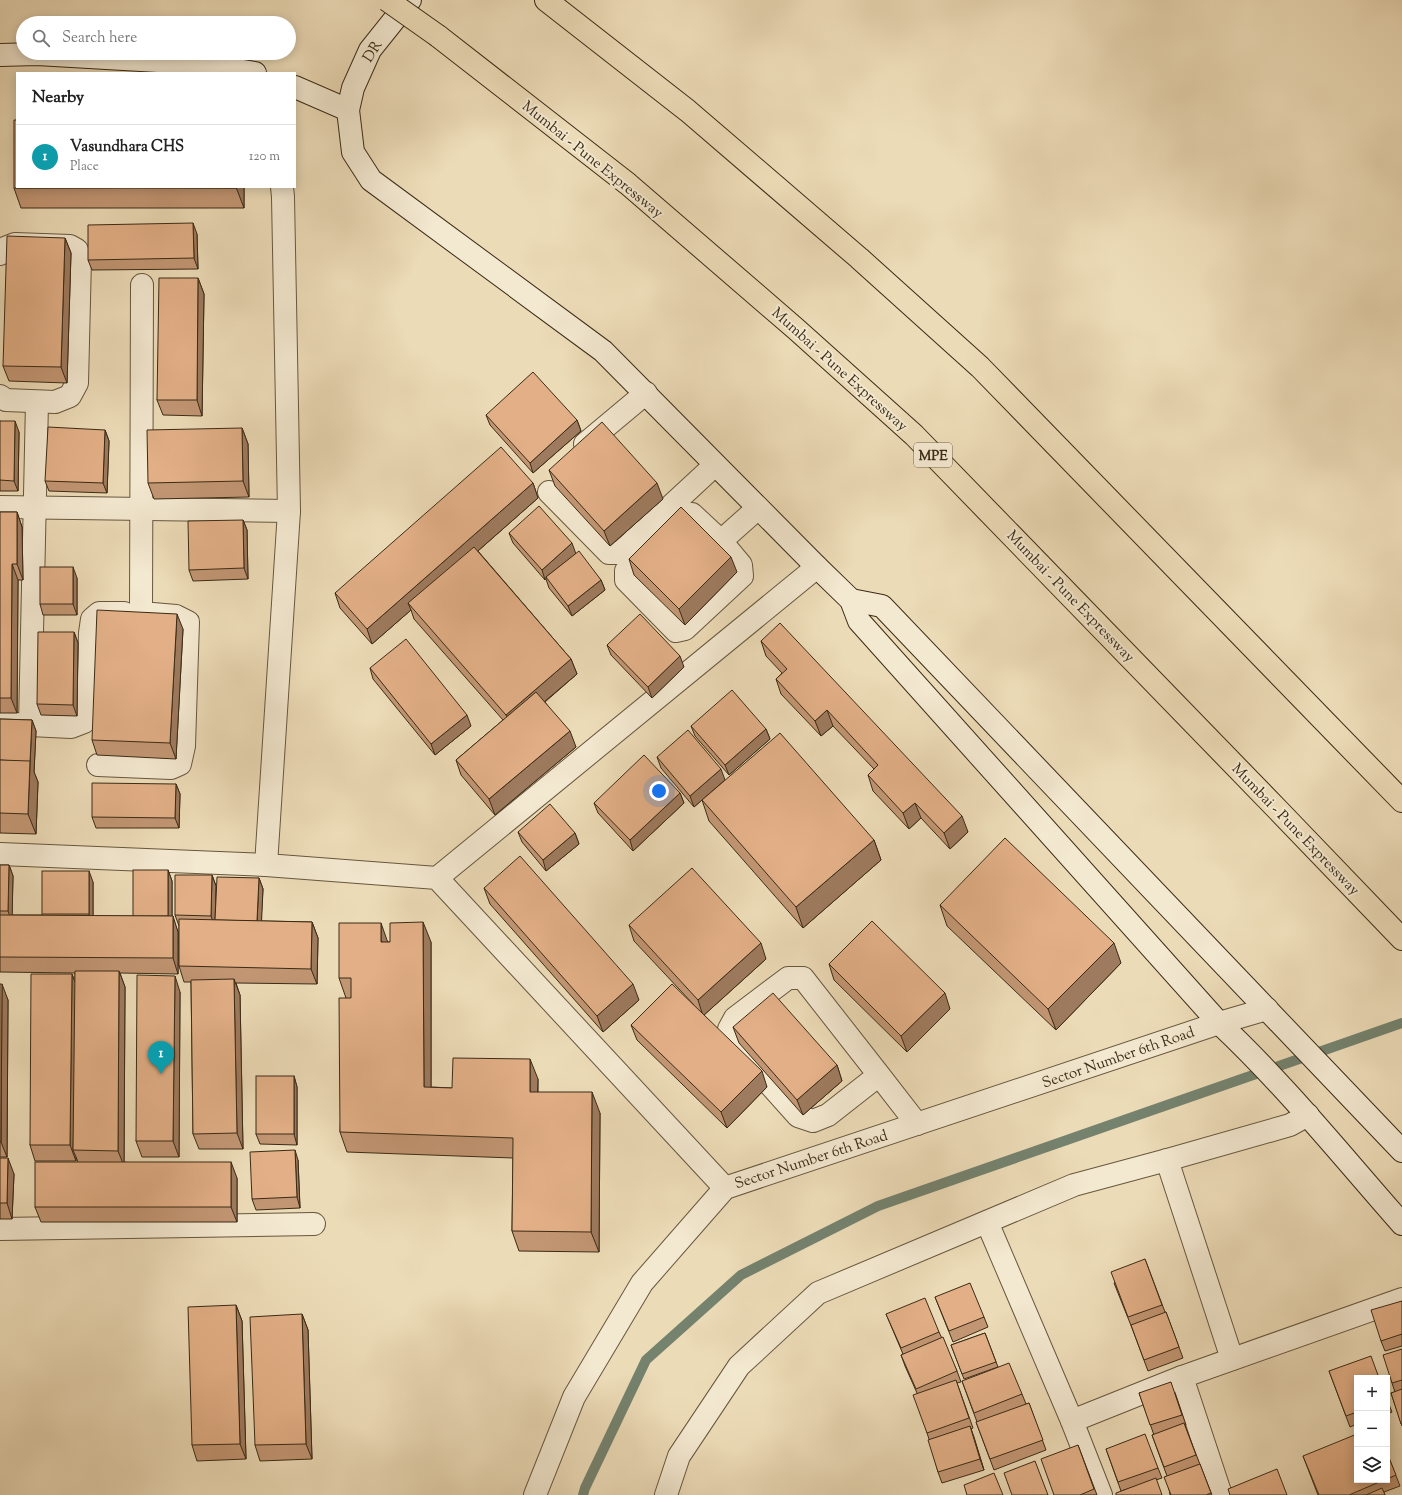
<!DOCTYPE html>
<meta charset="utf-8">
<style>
body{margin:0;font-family:"Sorts Mill Goudy",serif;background:#f2f2f2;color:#222}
.controls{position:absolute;right:12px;bottom:12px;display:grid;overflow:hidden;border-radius:0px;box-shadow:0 2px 10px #0003}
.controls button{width:36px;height:36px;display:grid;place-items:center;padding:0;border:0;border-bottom:1px solid #e0e0e0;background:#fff;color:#222;font:20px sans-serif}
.you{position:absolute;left:659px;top:791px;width:14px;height:14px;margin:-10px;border:3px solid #fff;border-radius:50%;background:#1a73e8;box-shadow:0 0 0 6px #1a73e833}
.badge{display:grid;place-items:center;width:26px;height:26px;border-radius:50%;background:#8f2418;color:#fff;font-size:13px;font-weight:700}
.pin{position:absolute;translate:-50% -33px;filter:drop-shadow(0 1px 2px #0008)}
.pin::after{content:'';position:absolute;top:21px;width:14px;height:12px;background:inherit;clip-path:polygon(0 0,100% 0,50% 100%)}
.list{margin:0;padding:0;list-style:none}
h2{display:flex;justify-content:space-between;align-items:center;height:52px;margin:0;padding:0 16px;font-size:17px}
h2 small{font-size:13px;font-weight:400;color:#767676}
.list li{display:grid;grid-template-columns:26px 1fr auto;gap:12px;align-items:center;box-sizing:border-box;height:64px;padding:0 16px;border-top:1px solid #e0e0e0}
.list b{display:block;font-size:15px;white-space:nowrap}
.list p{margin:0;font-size:13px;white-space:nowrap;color:#767676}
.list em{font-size:13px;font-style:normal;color:#767676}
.icon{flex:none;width:22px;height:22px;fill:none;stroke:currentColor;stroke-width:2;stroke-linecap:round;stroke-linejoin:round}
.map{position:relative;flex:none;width:1402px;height:1495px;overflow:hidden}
.search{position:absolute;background:#fff;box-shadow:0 2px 10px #0003;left:16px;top:16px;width:280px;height:44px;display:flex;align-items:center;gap:10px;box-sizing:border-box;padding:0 14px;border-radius:22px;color:#767676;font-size:15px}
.panel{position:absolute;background:#fff;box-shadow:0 2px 10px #0003;left:16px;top:72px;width:280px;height:116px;border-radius:0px}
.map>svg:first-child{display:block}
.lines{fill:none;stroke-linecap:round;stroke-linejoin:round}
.stream{stroke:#74826e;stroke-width:10}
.street-casing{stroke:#67573e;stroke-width:24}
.secondary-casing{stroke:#3b2b16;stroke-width:24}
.highway-casing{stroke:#3b2b16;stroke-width:24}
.street{stroke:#f3e8d0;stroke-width:22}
.secondary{stroke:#f3e8d0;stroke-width:22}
.highway{stroke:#ecdbb7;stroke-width:22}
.highway-bridge-casing{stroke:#3b2b16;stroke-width:24;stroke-linecap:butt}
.highway-bridge{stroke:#ecdbb7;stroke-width:22}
.wall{fill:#c29673;stroke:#3b2b16}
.shaded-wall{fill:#9e7a5e;stroke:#3b2b16}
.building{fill:#e2af86;stroke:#3b2b16}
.labels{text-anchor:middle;stroke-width:4;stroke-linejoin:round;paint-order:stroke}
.shield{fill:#f3e8d0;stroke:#72644e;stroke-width:1}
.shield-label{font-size:14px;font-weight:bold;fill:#3b2b16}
.street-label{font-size:15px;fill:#3b2b16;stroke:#f3e8d0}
</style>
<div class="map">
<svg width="1402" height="1495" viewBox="0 0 1402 1495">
<rect width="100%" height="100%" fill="#ecdbb7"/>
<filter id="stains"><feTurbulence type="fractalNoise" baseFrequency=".005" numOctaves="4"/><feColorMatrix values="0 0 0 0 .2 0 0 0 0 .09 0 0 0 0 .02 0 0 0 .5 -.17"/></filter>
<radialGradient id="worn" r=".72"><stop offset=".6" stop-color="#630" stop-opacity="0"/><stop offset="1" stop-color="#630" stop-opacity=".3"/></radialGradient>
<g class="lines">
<path class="stream" d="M583,1495L585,1488L646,1360L741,1275L878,1206L1402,1023"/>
<defs>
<g id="street">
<path d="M0,254L5,248L15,244L70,246L77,250L80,259L77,383L70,396L55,402L6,400L0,396"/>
<path d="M585,444L646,393"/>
<path d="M549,492L609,553H620L715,465"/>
<path d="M0,507L289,511"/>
<path d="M721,541L692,514L684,515L626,571V580L676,631L685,629L742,576L741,565L721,541L758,508"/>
<path d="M0,723L30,725L37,402"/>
<path d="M30,725L71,727L84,722L88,710L90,633L92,619L99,613H124"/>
<path d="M98,765L171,768L180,764L184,746L188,622L176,616L141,613L142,285"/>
<path d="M0,854L266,865L437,878L725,1188"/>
<path d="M266,865L289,511L283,197L282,187"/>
<path d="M437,878L817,567"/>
<path d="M879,1075L828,1115L813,1121L798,1116L731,1041L729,1029L735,1018L788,978H803L879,1075L917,1124"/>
<path d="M1167,1160L1232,1359"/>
<path d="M987,1222L1072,1421L1101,1495"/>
<path d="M0,1229L314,1224"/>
<path d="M1182,1377L1402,1299"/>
<path d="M1072,1421L1182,1377L1221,1495"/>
<path d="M535,1495L574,1397L642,1283L725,1188L1219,1023L1267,1009"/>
<path d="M666,1495L679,1456L739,1366L818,1293L1074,1185L1167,1160L1290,1125L1308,1115"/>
</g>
<g id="secondary">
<path d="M410,0L370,50L353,88L348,110L353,152L371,180L603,351L817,567L851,600L859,621L1219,1023C1285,1085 1342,1156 1402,1224"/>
<path d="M0,55L37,54L193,63L255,73"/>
<path d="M295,87L348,110"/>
<path d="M851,600L882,606L1402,1151"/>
</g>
<g id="highway">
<path d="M546,0L688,111L859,258L980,367L1402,801"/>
<path d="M438,36L628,184L796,329L914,435L1278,810L1402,939"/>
</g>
</defs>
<use href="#street" class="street-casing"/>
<use href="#secondary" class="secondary-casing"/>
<use href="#highway" class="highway-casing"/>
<use href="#street" class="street"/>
<use href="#secondary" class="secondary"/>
<use href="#highway" class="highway"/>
<defs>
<path id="highway-bridge" d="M387,0L438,36"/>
</defs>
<use href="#highway-bridge" class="highway-bridge-casing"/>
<use href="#highway-bridge" class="highway-bridge"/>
</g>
<g class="wall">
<path d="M244,187V208H21L14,188Z"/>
<path d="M197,234L198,269L92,270L88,260Z"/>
<path d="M65,238L71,253L67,383L9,381L3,366Z"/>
<path d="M198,278L204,294L202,416L163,415L157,400Z"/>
<path d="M486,415L577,420L581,431L533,473L490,425Z"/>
<path d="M0,421L19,432L18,491H0Z"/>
<path d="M242,428L248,444L249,497L154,499L148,483Z"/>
<path d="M105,430L109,441L107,493L49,491L45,481Z"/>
<path d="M549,470L663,499L610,546L555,486Z"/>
<path d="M533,483L538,498L478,551L571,659L577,674L545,702L576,747L495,815L461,775L456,760L503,720L414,619L411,610L372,644L340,608L335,593Z"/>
<path d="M0,512H17L22,527L23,580H18L17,713H0Z"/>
<path d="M243,520L247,530L248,579L193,581L189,570Z"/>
<path d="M509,533L576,554L601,580L605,590L572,616L549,588L546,579L545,580L513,543Z"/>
<path d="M629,559L737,572L685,625L634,575Z"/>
<path d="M77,578V615H43L40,604Z"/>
<path d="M183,629L176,759L97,755L92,740Z"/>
<path d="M74,632L78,643L77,716L41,715L37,704Z"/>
<path d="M761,641L968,832L950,849L921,818L909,829L873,791L868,775L874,769L833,726L821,736L781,694L776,679L782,673L766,656Z"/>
<path d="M607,645L684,667L652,698L611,655Z"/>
<path d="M370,668L471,726L435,755L373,679Z"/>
<path d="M0,719L32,720L36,731L34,772L38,782L36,834L0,833Z"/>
<path d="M691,726L766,729L770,739L729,775L695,736Z"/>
<path d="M657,757L725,780L694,807L661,768Z"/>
<path d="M176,784L180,794L179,828H96L92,817Z"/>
<path d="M680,793L684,803L633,851L598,813L594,803Z"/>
<path d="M702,800L874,840L881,860L803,928L709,821Z"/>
<path d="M518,832L575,833L579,844L546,871L522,842Z"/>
<path d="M0,865H9L13,876L12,915H42V914L93,882V916H133L168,870L172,881V916L178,932V974L120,973L125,987L124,1162L237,1178V1222H41L35,1207L78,1162L76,1157V1161H35L30,1145L72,974L75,982V973L0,972Z"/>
<path d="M212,875L216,886L259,878L263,889L261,921L312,922L318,938L317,984L236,983L240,995L243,1149H199L193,1134L191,982H184L179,966V926L175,915Z"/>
<path d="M484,888L639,1000L603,1032L490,904Z"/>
<path d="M940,905L1121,963L1056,1030L947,926Z"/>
<path d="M629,925L766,959L704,1015L767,1087L727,1128L637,1040L631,1025L694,1005L634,941Z"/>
<path d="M388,942H431V1087L452,1088L538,1079V1092L600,1113L599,1252L519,1251L512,1231L513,1158L347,1152L340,1132L346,998L339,978Z"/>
<path d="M829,964L950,1009L907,1052L834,980Z"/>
<path d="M0,984L8,1000L7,1157H0Z"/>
<path d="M180,992L179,1157H142L136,1141Z"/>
<path d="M733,1027L837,1065L842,1081L803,1115L739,1043Z"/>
<path d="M294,1076L297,1087V1145L260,1144L256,1134Z"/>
<path d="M0,1158L14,1174L12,1219H0Z"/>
<path d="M298,1160L300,1208L256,1210L252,1199Z"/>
<path d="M1145,1259L1165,1312H1166L1183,1358L1148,1371L1132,1328L1114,1283Z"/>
<path d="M935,1297L984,1317L988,1327L953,1342Z"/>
<path d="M1402,1301V1346L1385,1351L1381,1341Z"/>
<path d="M236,1305L242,1321L246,1459L197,1461L192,1445Z"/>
<path d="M302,1314L308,1330L312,1459L260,1461L255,1445Z"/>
<path d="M886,1314L939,1332L957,1371L961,1382L957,1383L973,1428L971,1429L984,1470L942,1483L938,1472L929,1439L927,1433L917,1393L905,1366L901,1355L903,1354Z"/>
<path d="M985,1333L998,1367L964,1379L951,1345Z"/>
<path d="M1402,1349V1426L1391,1393L1395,1392L1392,1383Z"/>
<path d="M1329,1371L1357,1378V1424L1350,1427Z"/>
<path d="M962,1381L1022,1394L1026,1404L1029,1403L1046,1450L994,1470L976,1422H977Z"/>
<path d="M1139,1393H1175L1186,1425L1185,1426L1212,1495H1170L1167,1476L1152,1435H1154Z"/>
<path d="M1387,1400L1392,1412L1387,1414Z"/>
<path d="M1078,1445L1097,1495H1054Z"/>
<path d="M1106,1449L1158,1468L1162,1478L1121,1491Z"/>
<path d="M1387,1453L1400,1486L1384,1492L1385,1495H1318L1303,1456L1357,1480H1387Z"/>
</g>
<g class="shaded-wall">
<path d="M236,187H244V208Z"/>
<path d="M193,223L197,234L198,269L194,258Z"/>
<path d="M65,238L71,253L67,383L61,367Z"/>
<path d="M198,278L204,294L202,416L197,400Z"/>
<path d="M577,420L581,431L533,473L530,463Z"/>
<path d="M15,421L19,432L18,491L14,481Z"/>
<path d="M242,428L248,444L249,497L243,481Z"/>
<path d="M105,430L109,441L107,493L103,483Z"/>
<path d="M533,483L538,498L413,608L408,603L411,610L372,644L367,629Z"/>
<path d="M657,483L663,499L610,546L604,531Z"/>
<path d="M17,512L22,527L23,580L17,564Z"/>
<path d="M243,520L247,530L248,579L244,568Z"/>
<path d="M572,543L576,554L546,577V579L545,580L542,570Z"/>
<path d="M731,557L737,572L685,625L679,609Z"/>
<path d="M12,564L18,580L17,713L11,698Z"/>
<path d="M73,567L77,578V615L73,604Z"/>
<path d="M601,580L605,590L572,616L568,606Z"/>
<path d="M177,614L183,629L176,759L170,743Z"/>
<path d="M74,632L78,643L77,716L73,705Z"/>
<path d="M680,656L684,667L652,698L648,687Z"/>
<path d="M571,659L577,674L511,730L506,715Z"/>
<path d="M827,710L833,726L821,736L815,721Z"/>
<path d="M467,715L471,726L435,755L431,744Z"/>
<path d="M32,720L36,731L34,772L38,782L36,834L28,814Z"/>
<path d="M766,729L770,739L729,775L725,765Z"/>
<path d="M570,731L576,747L495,815L489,799Z"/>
<path d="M721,769L725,780L694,807L690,796Z"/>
<path d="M176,784L180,794L179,828L175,818Z"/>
<path d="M680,793L684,803L633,851L630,840Z"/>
<path d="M915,803L921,818L909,829L903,813Z"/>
<path d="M962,816L968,832L950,849L944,833Z"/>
<path d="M575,833L579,844L546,871L543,860Z"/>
<path d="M874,840L881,860L803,928L796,907Z"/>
<path d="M9,865L13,876L12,922L8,911Z"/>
<path d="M168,870L172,881V929L168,919Z"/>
<path d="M89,871L93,882V924L89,914Z"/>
<path d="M212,875L216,886L215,927L211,916Z"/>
<path d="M259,878L263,889L261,933L257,923Z"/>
<path d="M173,916L178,932V974L173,958Z"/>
<path d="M312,922L318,938L317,984L311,969Z"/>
<path d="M423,922L431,942V1107L424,1087Z"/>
<path d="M381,923L388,943L381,942Z"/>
<path d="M761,943L766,959L703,1016L698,1000Z"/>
<path d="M1114,943L1121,963L1056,1030L1048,1009Z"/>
<path d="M119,971L125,987L124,1166L118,1151Z"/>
<path d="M72,974L78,990L73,1150L76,1157V1161L70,1145Z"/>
<path d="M175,976L180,992L179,1157L173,1141Z"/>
<path d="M234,979L240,995L243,1149L237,1133Z"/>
<path d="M2,984L8,1000L7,1157L1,1142Z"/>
<path d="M633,984L639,1000L603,1032L597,1016Z"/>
<path d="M945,993L950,1009L907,1052L901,1036Z"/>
<path d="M530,1059L538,1079L537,1112L530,1092Z"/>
<path d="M837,1065L842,1081L803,1115L797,1100Z"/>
<path d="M762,1071L767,1087L727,1128L721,1112Z"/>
<path d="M294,1076L297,1087V1145L294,1134Z"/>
<path d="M592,1092L600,1113L599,1252L591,1232Z"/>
<path d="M295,1150L298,1160L300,1208L297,1197Z"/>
<path d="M8,1158L14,1174L12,1219L7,1203Z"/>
<path d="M231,1162L237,1178V1222L231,1207Z"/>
<path d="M236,1305L242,1321L246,1459L240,1444Z"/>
<path d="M302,1314L308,1330L312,1459L306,1444Z"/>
<path d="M970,1426L974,1437L984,1470L980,1459Z"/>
</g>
<g class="building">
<path d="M14,120H17V187L236,188H14Z"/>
<path d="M193,223L194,258L88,260V225Z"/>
<path d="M7,236L65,238L61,367L3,366Z"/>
<path d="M159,278H198L197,400H157Z"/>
<path d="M533,372L577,420L530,463L486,415Z"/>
<path d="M0,421H15L14,481L0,480Z"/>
<path d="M602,422L657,483L604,531L549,470Z"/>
<path d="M48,427L105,430L103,483L45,481Z"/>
<path d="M242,428L243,481L148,483L147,430Z"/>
<path d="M501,447L533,483L367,629L335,593Z"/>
<path d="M539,506L572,543L542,570L509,533Z"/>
<path d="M681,507L731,557L679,609L629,559Z"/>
<path d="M0,512H17V564H12L11,698H0Z"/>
<path d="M243,520L244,568L189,570L188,521Z"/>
<path d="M474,547L571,659L506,715L408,603Z"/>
<path d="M579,551L601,580L568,606L546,577Z"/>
<rect x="40" y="567" width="33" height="37"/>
<path d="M97,610L177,614L170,743L92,740Z"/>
<path d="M640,614L680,656L648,687L607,645Z"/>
<path d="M780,623L962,816L944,833L915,803L903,813L868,775L878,765L827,710L815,721L776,679L787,669L761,641Z"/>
<path d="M38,632H74L73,705L37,704Z"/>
<path d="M406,639L467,715L431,744L370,668Z"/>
<path d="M732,690L766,729L725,765L691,726Z"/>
<path d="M536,692L570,731L489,799L456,760Z"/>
<path d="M0,719L32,720L30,762L0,760Z"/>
<path d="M688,730L721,769L690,796L657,757Z"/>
<path d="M780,733L874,840L796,907L702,800Z"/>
<path d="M644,755L680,793L630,840L594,803Z"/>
<path d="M0,760L30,761L28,814L0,813Z"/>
<path d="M92,783L176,784L175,818L92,817Z"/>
<path d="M550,804L575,833L543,860L518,832Z"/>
<path d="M1005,838L1114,943L1048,1009L940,905Z"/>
<path d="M520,856L633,984L597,1016L484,888Z"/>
<path d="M0,865H9L8,911H0Z"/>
<path d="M692,868L761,943L698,1000L629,925Z"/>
<rect x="133" y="870" width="35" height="46"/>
<rect x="42" y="871" width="47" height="43"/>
<path d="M175,875H212L211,916L175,915Z"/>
<path d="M217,877L259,878L257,921L215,920Z"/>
<path d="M0,915L173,916V958L0,957Z"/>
<path d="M179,919L312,922L311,969L179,966Z"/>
<path d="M872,921L945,993L901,1036L829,964Z"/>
<path d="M423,922L424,1087L452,1088L453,1058L530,1059V1092H592L591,1232L512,1231L513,1138L340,1132L339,998H351V978H339V923H381V942H390V923Z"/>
<path d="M75,971H119L118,1151L73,1150Z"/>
<path d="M31,974H72L70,1145H30Z"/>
<path d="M137,975L175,976L173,1141H136Z"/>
<path d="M234,979L237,1133L193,1134L191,980Z"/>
<path d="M0,984H2L1,1142H0Z"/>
<path d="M672,984L762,1071L721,1112L631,1025Z"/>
<path d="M773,993L837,1065L797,1100L733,1027Z"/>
<rect x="256" y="1076" width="38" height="58"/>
<path d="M295,1150L297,1197L252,1199L250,1152Z"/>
<path d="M0,1158H8L7,1203H0Z"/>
<rect x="35" y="1162" width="196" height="45"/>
<path d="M1145,1259L1162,1305L1128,1317L1111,1272Z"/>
<path d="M970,1283L984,1317L949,1331L935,1297Z"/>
<path d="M925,1298L939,1332L901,1348L886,1314Z"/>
<path d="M1402,1301V1334L1381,1341L1371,1310Z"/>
<path d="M236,1305L240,1444L192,1445L188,1307Z"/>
<path d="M1166,1312L1179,1347L1144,1360L1131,1325Z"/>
<path d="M302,1314L306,1444L255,1445L250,1317Z"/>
<path d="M985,1333L996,1362L962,1374L951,1345Z"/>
<path d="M943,1337L957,1371L916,1389L901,1355Z"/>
<path d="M1402,1349V1380L1392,1383L1383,1355Z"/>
<path d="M1371,1356L1379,1378H1357V1412L1346,1416L1329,1371Z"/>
<path d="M1009,1363L1022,1394L974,1413L962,1381Z"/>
<path d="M956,1380L969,1418L927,1433L913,1395Z"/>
<path d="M1171,1382L1182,1415L1150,1425L1139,1393Z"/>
<path d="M1402,1389V1423L1401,1424L1391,1393Z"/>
<path d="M1029,1403L1043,1440L990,1459L976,1422Z"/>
<path d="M1184,1423L1196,1455L1164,1467L1152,1435Z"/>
<path d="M970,1426L980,1459L938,1472L928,1440Z"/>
<path d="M1145,1434L1158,1468L1118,1482L1106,1449Z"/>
<path d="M1357,1434V1480H1384L1349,1495H1319L1303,1456Z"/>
<path d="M1078,1445L1094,1489L1080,1495H1054L1041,1459Z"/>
<path d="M1387,1453L1396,1475L1387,1479Z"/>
<path d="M1035,1461L1048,1495H1012L1004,1473Z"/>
<path d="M1200,1464L1211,1493L1206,1495H1171L1164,1477Z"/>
<path d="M1277,1469L1287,1495H1230L1228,1489Z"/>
<path d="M994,1473L1003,1495H967L964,1485Z"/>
<path d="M1156,1478L1162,1495H1116V1493Z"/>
<path d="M1382,1488L1385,1495H1366Z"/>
</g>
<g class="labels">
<rect class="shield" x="914" y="443" width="38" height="24" rx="3"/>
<g class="shield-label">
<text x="933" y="460">MPE</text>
</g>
<g class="street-label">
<text transform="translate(372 51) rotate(-58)" y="5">DR</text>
<text transform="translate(593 159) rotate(39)" y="5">Mumbai - Pune Expressway</text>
<text transform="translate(840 369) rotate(42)" y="5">Mumbai - Pune Expressway</text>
<text transform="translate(1071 596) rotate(46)" y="5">Mumbai - Pune Expressway</text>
<text transform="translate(1296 829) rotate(46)" y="5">Mumbai - Pune Expressway</text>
<text transform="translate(1118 1057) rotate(-19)" y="5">Sector Number 6th Road</text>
<text transform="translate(811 1159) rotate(-18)" y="5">Sector Number 6th Road</text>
</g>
</g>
<rect width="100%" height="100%" filter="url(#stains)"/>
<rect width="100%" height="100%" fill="url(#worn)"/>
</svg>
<div class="controls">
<button>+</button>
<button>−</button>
<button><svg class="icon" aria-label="layers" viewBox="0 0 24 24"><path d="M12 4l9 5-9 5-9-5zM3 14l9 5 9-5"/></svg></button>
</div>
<div class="you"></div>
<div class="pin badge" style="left:161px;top:1074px;background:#0f9aa8">1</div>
<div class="search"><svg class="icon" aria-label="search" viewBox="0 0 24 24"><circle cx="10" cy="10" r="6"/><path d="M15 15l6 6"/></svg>Search here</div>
<section class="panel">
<h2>Nearby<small></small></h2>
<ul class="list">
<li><span class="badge" style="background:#0f9aa8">1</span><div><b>Vasundhara CHS</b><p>Place</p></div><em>120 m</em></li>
</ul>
</section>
</div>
